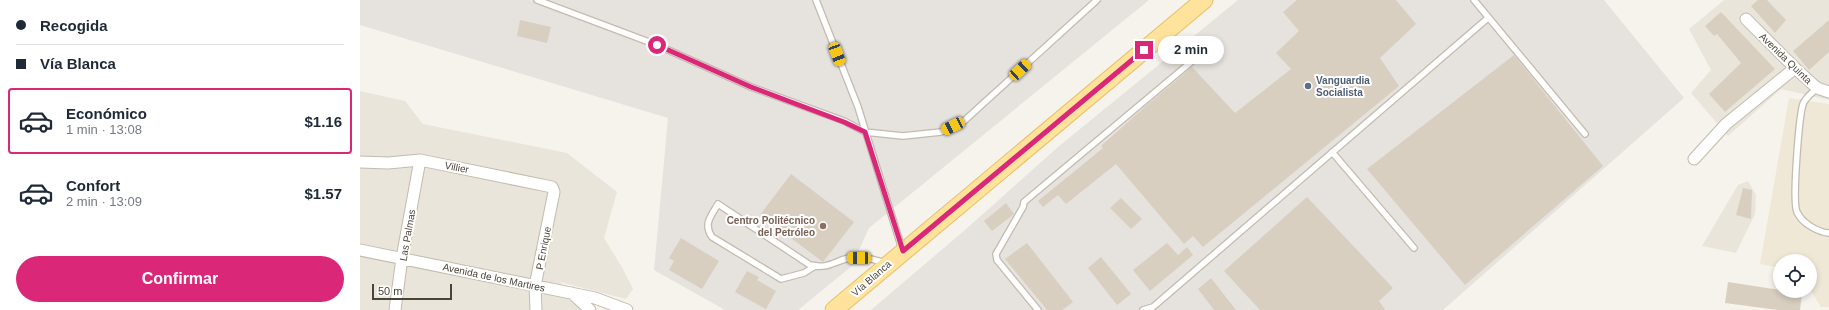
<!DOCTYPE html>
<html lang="es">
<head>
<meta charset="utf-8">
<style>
	body { margin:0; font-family:Arial,sans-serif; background:#f2f2f3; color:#1f2937; height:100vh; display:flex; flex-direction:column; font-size:15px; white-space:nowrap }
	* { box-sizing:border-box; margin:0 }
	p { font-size:13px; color:#747a83 }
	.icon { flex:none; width:22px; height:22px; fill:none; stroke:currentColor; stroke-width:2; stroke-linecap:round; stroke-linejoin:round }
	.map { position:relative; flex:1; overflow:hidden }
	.drawer { display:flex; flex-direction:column; background:#fff; width:360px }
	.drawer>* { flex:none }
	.banner { display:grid; align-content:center; height:88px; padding:0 16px; background:#fff }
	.buttons { position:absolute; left:1413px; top:254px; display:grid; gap:8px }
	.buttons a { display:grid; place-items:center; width:44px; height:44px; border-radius:50%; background:#fff; box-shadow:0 2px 6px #0003; font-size:20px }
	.scale { position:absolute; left:12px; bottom:10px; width:80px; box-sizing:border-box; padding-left:4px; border:2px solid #4b4439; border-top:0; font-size:11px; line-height:14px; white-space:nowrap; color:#4b4439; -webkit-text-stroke:3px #fff; paint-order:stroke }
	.end { position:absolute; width:18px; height:18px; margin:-9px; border:5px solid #db2777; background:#fff; box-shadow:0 0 0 2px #fff }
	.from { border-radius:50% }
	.bubble { position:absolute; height:28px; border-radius:14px; background:#fff; box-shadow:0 2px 6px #0003; font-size:13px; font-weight:700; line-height:28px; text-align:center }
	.car { position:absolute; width:12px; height:24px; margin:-12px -6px; border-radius:5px; box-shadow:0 0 3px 1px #0007; background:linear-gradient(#f5c518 24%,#345 0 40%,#f5c518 0 76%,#345 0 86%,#f5c518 0) }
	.banner b { display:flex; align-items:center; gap:14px; height:38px; font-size:15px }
	.banner b+b { border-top:1px solid #e0e1e3 }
	.banner i { width:10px; height:10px; background:#1f2937 }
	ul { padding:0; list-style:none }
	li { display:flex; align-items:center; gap:12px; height:66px; margin:0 8px 6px; padding:0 8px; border:2px solid transparent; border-radius:4px }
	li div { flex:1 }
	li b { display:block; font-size:15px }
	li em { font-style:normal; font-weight:700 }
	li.selected { border-color:#db2777 }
	li>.icon { width:36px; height:36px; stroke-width:1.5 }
	.cta { display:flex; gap:8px; margin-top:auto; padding:8px 16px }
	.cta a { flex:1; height:46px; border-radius:24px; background:#db2777; color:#fff; font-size:16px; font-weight:700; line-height:46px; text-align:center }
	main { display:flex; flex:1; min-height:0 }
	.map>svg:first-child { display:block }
	.residential { fill:#eae5da }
	.industrial { fill:#e6e2dd }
	.education { fill:#efe8d6 }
	.building { fill:#d8cfc1 }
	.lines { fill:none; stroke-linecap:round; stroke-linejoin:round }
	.service-casing { stroke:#c2bbae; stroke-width:8 }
	.minor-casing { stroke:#c2bbae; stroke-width:13 }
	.primary-casing { stroke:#e6c16a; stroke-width:19 }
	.service { stroke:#fff; stroke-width:5.5 }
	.minor { stroke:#fff; stroke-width:11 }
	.primary { stroke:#ffe39c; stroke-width:17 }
	.route { stroke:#db2777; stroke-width:5 }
	.service-dot { fill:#5c6f8a; stroke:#fff; stroke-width:1.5 }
	.education-dot { fill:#8d6e63; stroke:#fff; stroke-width:1.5 }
	.labels { text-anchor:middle; stroke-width:4; stroke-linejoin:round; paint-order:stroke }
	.street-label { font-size:10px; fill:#4b4439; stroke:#fff }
	.service-label { font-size:10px; font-weight:bold; fill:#4e5e75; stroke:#fff; text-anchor:start }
	.education-label { font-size:10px; font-weight:bold; fill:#785e54; stroke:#fff; text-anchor:end }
</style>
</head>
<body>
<main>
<section class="drawer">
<div class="banner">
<b><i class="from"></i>Recogida</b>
<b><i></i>Vía Blanca</b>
</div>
<ul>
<li class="selected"><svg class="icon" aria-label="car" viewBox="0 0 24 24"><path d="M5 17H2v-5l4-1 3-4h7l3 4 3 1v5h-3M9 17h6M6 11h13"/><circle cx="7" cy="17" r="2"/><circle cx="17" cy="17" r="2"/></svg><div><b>Económico</b><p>1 min · 13:08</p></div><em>$1.16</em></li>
<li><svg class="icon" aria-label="car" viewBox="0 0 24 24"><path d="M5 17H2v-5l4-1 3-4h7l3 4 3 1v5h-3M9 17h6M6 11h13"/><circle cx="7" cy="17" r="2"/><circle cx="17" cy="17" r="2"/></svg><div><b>Confort</b><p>2 min · 13:09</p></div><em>$1.57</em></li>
</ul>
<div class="cta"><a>Confirmar</a></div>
</section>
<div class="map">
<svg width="1469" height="310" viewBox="0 0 1469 310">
	<rect width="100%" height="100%" fill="#f6f3ec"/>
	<path class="residential" d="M1364,0H1469V100L1421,89L1368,136L1331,93L1351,70L1329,29Z
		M0,91L45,101L63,124L207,153L257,192L244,238L263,269L273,289L266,299L200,282L223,310H0Z
		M1388,181L1396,195L1395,214L1376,253L1342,246L1378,185Z"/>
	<path class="industrial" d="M0,0H789L509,228L492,266L438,310H365L294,270L308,118L0,25Z
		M878,0H1244L1324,98L1083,310H511L605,230L698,147Z"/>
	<path class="education" d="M1429,98L1469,104V307H1461L1450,289V261H1420V268L1400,264Z"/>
	<path class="building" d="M937,0H1036L1056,24L1020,58L1039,86L843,247L833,236L824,244L756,164L706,204L698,195L683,207L678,201L743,148L741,146L787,105L832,67L875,113L931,69L916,53L939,31L923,12Z
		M1398,0H1407L1426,20L1415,33L1391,6Z
		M1361,12L1415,69L1365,112L1349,94L1381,63L1357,34L1354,36L1345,26Z
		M160,20L191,27L187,43L157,36Z
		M1469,20V52L1449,70L1433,51Z
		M1154,55L1243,166L1105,285L1007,169Z
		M431,174L494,222L463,262L400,215Z
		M1383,188L1392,190L1391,219L1376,215Z
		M947,197L1033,288L1019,301L1025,310H900L864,271Z
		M761,198L782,219L771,229L750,208Z
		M646,203L654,214L632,231L624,221Z
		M321,238L359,261L342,289L309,270L314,261L309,258Z
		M667,243L713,302L702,310H687L645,259Z
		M807,243L818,255L827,247L833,255L790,291L773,270Z
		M741,257L771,294L757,305L728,268Z
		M387,271L399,277L397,280L416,291L406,309L375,292Z
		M851,278L876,310H854L838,289Z
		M1368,282L1420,290V291L1442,293L1440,310H1418L1365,303Z"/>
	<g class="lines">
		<g class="service-casing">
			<path id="service" d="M177,0L297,45L391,87L484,121L505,132L543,136L581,132L604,121L737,0
				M456,0L498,107L542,249
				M1114,0L1225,134
				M1457,88C1452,93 1445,98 1443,104C1439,117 1432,202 1437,212C1442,223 1457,232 1469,233
				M972,152L1054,248
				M455,266L444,273L421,279L352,237C343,224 351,216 358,204L450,265C469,269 472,262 489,258C501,255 514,260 526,263
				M678,310L637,260L636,254L663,207L664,202L849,47
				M783,310L793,307L1128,18"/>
		</g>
		<g class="minor-casing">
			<path id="minor" d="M1386,19L1435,68L1457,88L1469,92
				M1334,159L1366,124L1435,68
				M0,162L28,163L60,160L192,187L194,192L175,286L176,310
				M0,250L235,298L267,310
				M212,293L230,310
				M35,310L42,258L60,160"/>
		</g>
		<g class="primary-casing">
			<path id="primary" d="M474,310L844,0"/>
		</g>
		<use href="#service" class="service"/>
		<use href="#minor" class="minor"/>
		<use href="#primary" class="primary"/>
	</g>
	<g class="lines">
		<path class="route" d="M297,45L391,87L484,122L505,132L543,251L784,50"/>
	</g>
	<circle class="service-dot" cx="948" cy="86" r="4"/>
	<circle class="education-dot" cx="463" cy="226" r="4"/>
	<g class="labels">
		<g class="street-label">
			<text transform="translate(1426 58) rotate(44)" y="4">Avenida Quinta</text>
			<text transform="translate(97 167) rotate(11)" y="4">Villier</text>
			<text transform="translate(47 235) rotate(-80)" y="4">Las Palmas</text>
			<text transform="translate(183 248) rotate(-79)" y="4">P Enrique</text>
			<text transform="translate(134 277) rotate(12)" y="4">Avenida de los Martires</text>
			<text transform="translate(511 278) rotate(-41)" y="4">Vía Blanca</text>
		</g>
		<g class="service-label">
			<text x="956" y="84">Vanguardia<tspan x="956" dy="12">Socialista</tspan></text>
		</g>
		<g class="education-label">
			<text x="455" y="224">Centro Politécnico<tspan x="455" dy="12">del Petróleo</tspan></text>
		</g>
	</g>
</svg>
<div class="buttons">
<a><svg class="icon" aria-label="locate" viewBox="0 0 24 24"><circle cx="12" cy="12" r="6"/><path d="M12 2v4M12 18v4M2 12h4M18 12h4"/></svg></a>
</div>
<div class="scale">50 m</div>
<i class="end from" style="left:297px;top:45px"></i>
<i class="end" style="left:784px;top:50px"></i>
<div class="bubble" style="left:798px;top:36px;width:66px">2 min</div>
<i class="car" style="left:477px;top:54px;rotate:159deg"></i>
<i class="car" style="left:660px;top:70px;rotate:47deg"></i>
<i class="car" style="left:593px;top:126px;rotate:244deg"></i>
<i class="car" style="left:499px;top:258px;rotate:271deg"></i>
</div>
</main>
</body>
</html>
